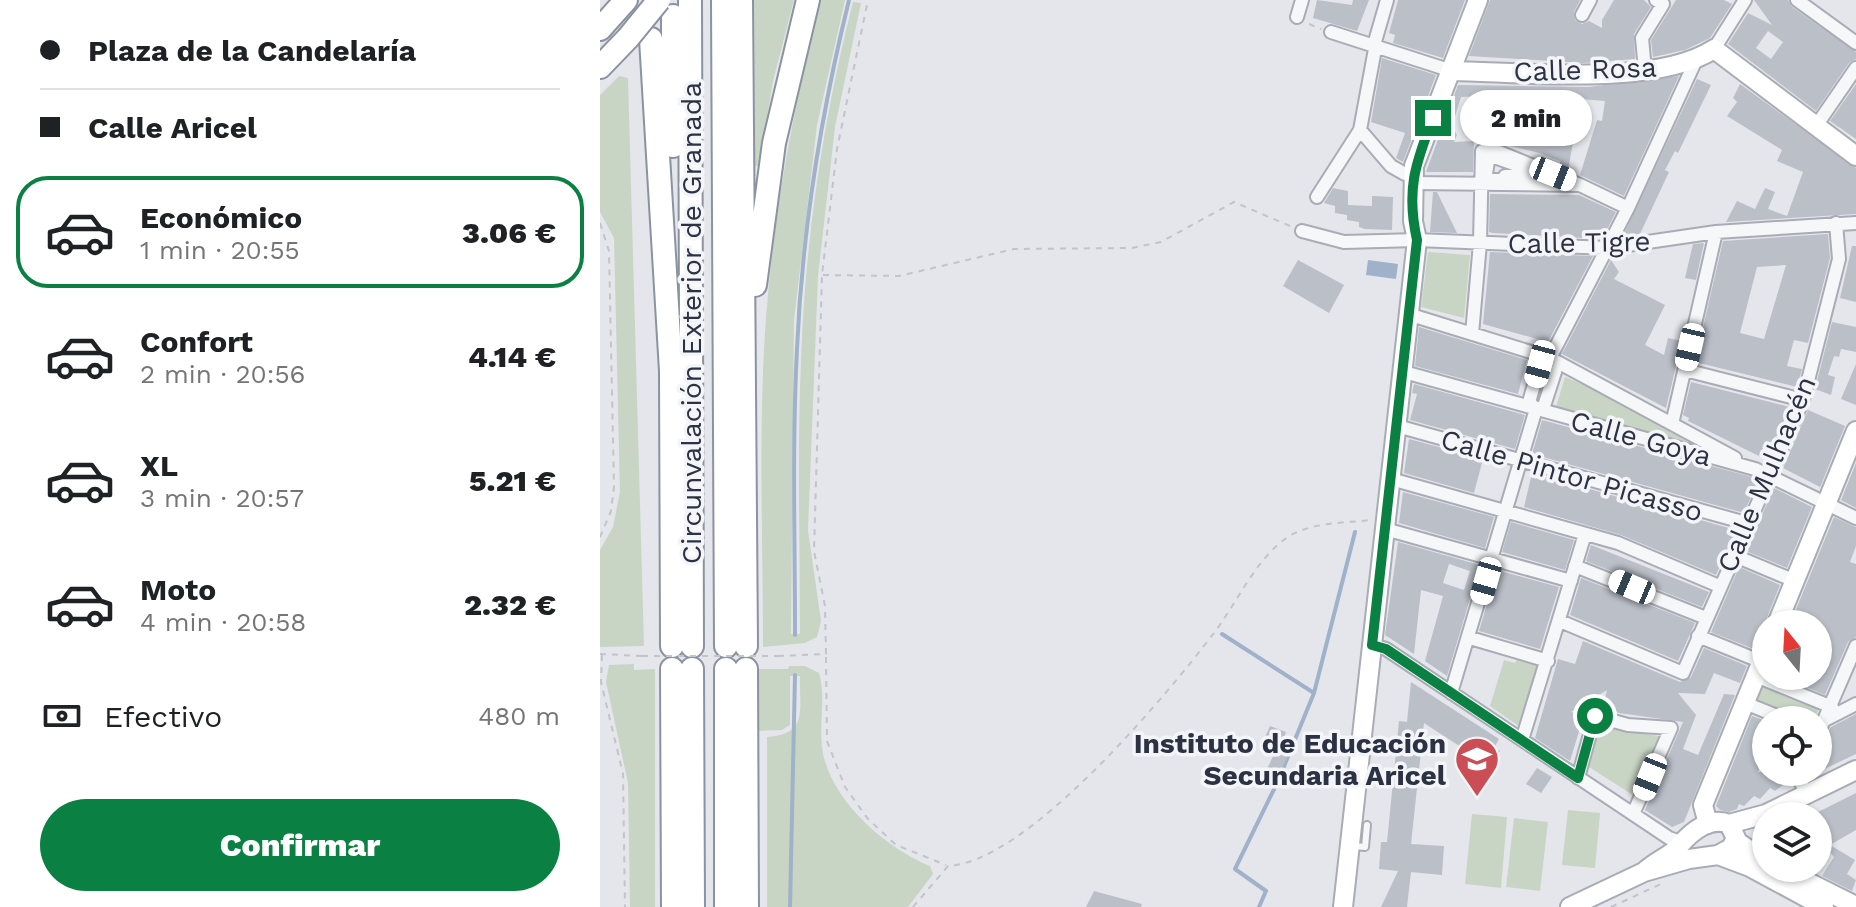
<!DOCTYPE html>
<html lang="es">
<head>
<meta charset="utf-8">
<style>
	body { margin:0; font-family:"Work Sans",sans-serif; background:#f6f6f6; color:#202124; height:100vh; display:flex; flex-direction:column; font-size:30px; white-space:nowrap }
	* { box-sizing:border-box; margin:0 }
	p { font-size:26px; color:#757577 }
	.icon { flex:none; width:44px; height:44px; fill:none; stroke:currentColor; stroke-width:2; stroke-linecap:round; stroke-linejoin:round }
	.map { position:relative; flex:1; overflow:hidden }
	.details { display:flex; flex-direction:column; background:#fff; width:600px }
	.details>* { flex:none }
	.top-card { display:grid; align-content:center; height:176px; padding:0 40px; background:#fff }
	.needle { width:52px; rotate:342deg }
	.fabs { position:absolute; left:1152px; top:610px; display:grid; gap:16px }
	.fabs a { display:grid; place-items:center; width:80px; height:80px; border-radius:50%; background:#fff; box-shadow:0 2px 6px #0004; font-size:40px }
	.end { position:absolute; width:36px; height:36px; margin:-18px; border:10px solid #0b8043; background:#fff; box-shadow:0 0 0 4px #fff }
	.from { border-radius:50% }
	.bubble { position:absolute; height:56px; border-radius:28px; background:#fff; box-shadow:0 2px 6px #0004; font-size:26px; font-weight:800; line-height:56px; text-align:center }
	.car { position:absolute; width:24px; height:48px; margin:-24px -12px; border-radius:10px; box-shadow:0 0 6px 2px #0007; background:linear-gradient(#fff 24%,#345 0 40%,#fff 0 76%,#345 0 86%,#fff 0) }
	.top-card b { display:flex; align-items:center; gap:28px; height:76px; font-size:30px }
	.top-card b+b { border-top:2px solid #e0e0e0 }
	.top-card i { width:20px; height:20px; background:#202124 }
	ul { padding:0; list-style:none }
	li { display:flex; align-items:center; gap:24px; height:112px; margin:0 16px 12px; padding:0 24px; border:4px solid transparent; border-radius:32px }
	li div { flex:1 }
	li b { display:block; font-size:30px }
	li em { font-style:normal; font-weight:800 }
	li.active { border-color:#0b8043 }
	li>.icon { width:72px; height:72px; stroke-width:1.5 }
	.pay { display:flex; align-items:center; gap:20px; height:88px; padding:0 40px; font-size:30px }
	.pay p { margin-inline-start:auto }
	.action { display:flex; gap:16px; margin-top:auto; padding:16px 40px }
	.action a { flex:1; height:92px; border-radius:48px; background:#0b8043; color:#fff; font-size:32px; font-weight:800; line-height:92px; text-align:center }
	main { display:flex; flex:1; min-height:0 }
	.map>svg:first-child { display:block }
	.green { fill:#c8d5c5 }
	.water { fill:#a0b1ca }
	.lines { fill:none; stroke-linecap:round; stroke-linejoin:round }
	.stream { stroke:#a0b1ca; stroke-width:4 }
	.building { fill:#bbbfc8; fill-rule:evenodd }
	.lane-casing { stroke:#a9acb5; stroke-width:10 }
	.street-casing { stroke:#a9acb5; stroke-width:16 }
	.secondary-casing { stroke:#a9acb5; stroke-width:22 }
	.highway-casing { stroke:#8b92a1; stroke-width:26 }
	.path { stroke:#c1c4ca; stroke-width:2; stroke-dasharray:6 6; stroke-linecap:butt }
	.lane { stroke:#f6f7f9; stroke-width:6 }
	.street { stroke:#f6f7f9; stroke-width:12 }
	.secondary { stroke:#fff; stroke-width:18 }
	.highway { stroke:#fff; stroke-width:22 }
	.highway-bridge-casing { stroke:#8b92a1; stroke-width:26; stroke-linecap:butt }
	.path-bridge { stroke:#c1c4ca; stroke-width:2; stroke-dasharray:6 6; stroke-linecap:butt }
	.highway-bridge { stroke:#fff; stroke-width:22 }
	.route { stroke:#0b8043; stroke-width:10 }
	.labels { text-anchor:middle; stroke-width:7; stroke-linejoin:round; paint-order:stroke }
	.street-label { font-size:28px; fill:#2c3243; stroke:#f3f5f8 }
	.poi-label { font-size:28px; font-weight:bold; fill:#2c3243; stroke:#f3f5f8; text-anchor:end }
</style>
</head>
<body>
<main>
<section class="details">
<div class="top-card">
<b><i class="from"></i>Plaza de la Candelaría</b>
<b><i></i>Calle Aricel</b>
</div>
<ul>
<li class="active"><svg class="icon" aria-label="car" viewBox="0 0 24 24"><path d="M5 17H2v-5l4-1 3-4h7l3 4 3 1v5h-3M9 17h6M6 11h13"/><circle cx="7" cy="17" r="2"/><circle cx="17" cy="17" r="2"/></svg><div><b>Económico</b><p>1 min · 20:55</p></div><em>3.06 €</em></li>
<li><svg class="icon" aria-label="car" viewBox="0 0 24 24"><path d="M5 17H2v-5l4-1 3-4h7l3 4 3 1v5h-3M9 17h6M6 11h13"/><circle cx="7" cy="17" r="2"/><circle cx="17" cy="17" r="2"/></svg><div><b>Confort</b><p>2 min · 20:56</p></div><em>4.14 €</em></li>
<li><svg class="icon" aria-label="car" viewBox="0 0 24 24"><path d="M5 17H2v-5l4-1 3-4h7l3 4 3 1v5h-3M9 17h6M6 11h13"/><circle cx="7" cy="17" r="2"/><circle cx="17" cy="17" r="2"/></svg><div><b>XL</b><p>3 min · 20:57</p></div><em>5.21 €</em></li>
<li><svg class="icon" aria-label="car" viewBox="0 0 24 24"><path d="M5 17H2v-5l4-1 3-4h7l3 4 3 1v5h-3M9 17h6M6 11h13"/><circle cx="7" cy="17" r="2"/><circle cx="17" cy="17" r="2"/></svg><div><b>Moto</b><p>4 min · 20:58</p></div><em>2.32 €</em></li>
</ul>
<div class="pay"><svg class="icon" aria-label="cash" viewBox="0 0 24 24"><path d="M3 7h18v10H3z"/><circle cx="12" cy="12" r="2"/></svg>Efectivo<p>480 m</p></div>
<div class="action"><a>Confirmar</a></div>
</section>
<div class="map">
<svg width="1256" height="907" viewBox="0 0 1256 907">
	<rect width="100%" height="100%" fill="#e4e6eb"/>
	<path class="green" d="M154,0H194L173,81L159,166H155Z
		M221,0H245L217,125L194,320L191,634H200C200,543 197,452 201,361C205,241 223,119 253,2L261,3L235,127L218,276L208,530L221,621L217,637L205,643L163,647C163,537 158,427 166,318C174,210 194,104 221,0Z
		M19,76L28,78L44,646L0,647V550L13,527L20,492L14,238L0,212V95Z
		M828,252L870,255L864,318L821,307Z
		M965,377L1003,393L1107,453L955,410Z
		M917,659L939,665L920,727L890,706L904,660L915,663Z
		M34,664V670L55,669V907H30L28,783L6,682L9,665Z
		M189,666H205L219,673C226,696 219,723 222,747C228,798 285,848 330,866L333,874L308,907H167V737C209,734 199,710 200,676H190V725L182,730L158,731V669H188Z
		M1162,685L1219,708L1214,720H1202L1155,701Z
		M998,726L1064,737L1036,797L989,767Z
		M968,810L1000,813L995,868L962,865Z
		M872,814L907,817L901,888L865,884Z
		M914,818L948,822L940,891L906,887Z"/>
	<path class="water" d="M768,260L798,264L796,279L766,275Z"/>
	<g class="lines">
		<path class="stream" d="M622,634L714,693
			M195,635C195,540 192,444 197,349C202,231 221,114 249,0
			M190,907L195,675
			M659,907L666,891L635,869L678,781L714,693L755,532"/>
	</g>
	<path class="building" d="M717,0L752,5L753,0H769L757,31L713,18Z
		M798,0H865L843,58L793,43L795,35L789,33Z
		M890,0H980L974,12L975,20L982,24L989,21L1002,28V20L1014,0H1044L1051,7L1034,34L1035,59L984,63L869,56Z
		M1076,0H1124L1132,4L1110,38L1085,50L1053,57L1051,40Z
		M1154,0H1188L1192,7L1256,52V59L1249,63L1216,111L1128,44L1148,13L1172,25ZM1168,31L1183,42L1171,59L1156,48Z
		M782,58L836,75L803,162L796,158L805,133L771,122Z
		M1079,76L1024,196L980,175L997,120L1002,121L1005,101L981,99L968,170L960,166V161L940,153L877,138L882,96L861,97L852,126L857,135L854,142L874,141L873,172H826L858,85L988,87ZM930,96H954V117L923,113L922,130L902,128L905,104L929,106Z
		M1097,79L1111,85L1078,153L1075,151L1065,170L1069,172L1040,234L1023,236Z
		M1140,84L1256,168V214L1126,222L1137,201L1155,209L1165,188L1175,192L1168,209L1187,216L1203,172L1177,161L1182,150L1127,116L1137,102L1133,98Z
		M1256,84V139L1230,121Z
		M733,188L748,191V205L772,206V196L793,197L792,230L765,229L759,227V222L747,220V215L735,213V206L724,203Z
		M833,192H837L857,233L830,232Z
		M890,194L979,195L1016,212L1002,239L893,233L889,232Z
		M1228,234L1230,258L1208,343L1194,340L1187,366L1202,369L1197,387L1095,362L1123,241ZM1186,265L1164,339L1140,333L1157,267Z
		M1104,243L1096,280L1085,278L1093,244Z
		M1252,246H1256V302L1240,298Z
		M890,252L993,256L948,342L883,324Z
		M698,260L744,285L729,313L683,286Z
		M1011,260L1019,272L1014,279L1065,305L1045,345L1064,355L1068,338L1082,341L1066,408L962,354Z
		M1232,322L1256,327V352L1241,349L1239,357L1234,356L1228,375L1235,377L1231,395L1215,389Z
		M819,327L927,360L918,394L815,366Z
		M1256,364V405L1241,399Z
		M1091,382L1190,407L1167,460L1088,421L1089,418L1083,415Z
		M814,384L925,415L915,449L810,420L817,394L812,393Z
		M1208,410L1245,426L1219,490L1220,487L1183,468Z
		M942,420L1152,477L1158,480L1144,513L932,454Z
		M809,439L883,459L874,493L804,473Z
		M1256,463V508L1241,500Z
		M932,473L1136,530L1116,575L1021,535L924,507Z
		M1174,488L1212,507L1187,568L1146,551Z
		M803,492L894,517L885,548L799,523Z
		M1234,517L1256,527V546L1250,562L1256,564V637L1248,642L1225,695L1180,676H1218V624H1190Z
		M911,522L974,540L965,570L902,552Z
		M798,542L880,565L847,676L825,661L843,596L821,590L814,654L785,635ZM849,564L870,571L864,590L843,583Z
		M991,545L1109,592L1102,607L986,561Z
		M1139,567L1180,585L1166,620V639L1154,649L1111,632Z
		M897,570L959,587L940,649L879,631Z
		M981,578L1095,623L1078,661L970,615Z
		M983,641L1080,682L1091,677L1104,648L1147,666L1140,683L1114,673L1105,694L1078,693L1096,715L1083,749L1098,755L1124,694L1135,695L1084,822L1072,827L1045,810L1083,722L1019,713L1003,706L1007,690L971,712L984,715L970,761L935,738L958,659L975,664Z
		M811,682L899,739L894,748L900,751L890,766L824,723L811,844L844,846L842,875L811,872L807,907H781L798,871L779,869L781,842H787L799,721L807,722Z
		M1256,714V754L1218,772L1221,742L1231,727Z
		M1152,716L1166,721V753L1158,772H1193L1192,778L1175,791L1170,788L1160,799L1154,796L1144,806L1139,804L1137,809L1129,812L1120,810L1116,806Z
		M670,726L686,732L682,744L665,737Z
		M677,748L689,753L677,779L665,773Z
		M937,768L952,777L941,793L926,784Z
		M1256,793V830L1230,845L1255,860L1247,874L1256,880L1252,891L1222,876L1234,857L1218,838V812Z
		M494,891L542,904L541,907H486Z"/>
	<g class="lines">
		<g class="lane-casing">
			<path id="lane" d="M754,846L765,847L767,825"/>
		</g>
		<g class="street-casing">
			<path id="street" d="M1197,0L1256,43
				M982,15L990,0
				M697,17L702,0
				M731,32L852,71
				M774,45L787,0
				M1114,49L1145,0
				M1045,70L1042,38L1063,4L1056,0
				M1216,126L1256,68
				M760,130L791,166L805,174
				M889,155L947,176H905V180H885Z
				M812,183L980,185L1028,208
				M717,197L760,130L775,49
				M702,231L744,242L817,240L1007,248L1116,232L1256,223
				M808,314L950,358L1135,458
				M872,334L880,243L882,151L899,152L980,185
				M950,358L1028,208L1095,62
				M950,358L955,372L944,406L936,409L929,402L940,364Z
				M1085,370L1203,400
				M804,372L1155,469L1256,518
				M1072,424L1116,232
				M797,426L1146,523
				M791,479L1018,543L1119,586
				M785,529L971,581
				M1133,555L1195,581
				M975,566L1106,618
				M960,621L1083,673L1203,400L1239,259L1236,223
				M1098,636L1162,662
				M870,638L948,661
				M772,645L786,649L1069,838L1081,842
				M1156,676L1232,707
				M851,693L936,409
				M1145,703L1187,720
				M1225,720L1256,704
				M1218,734L1256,646
				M922,740L985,534
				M1202,772L1201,783L1207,794
				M978,778L995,716L1028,725L1071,728L1033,814"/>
		</g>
		<g class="secondary-casing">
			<path id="secondary" d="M852,71C922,72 1056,87 1114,49L1256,156
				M1177,624L1256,431
				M1108,824L1103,805L1166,651
				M1129,824L1166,814L1256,770
				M1136,841L1166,861
				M1118,855L1150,867L1224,907
				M1180,868L1256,906
				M743,907L817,240L813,221L814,166L878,0
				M970,907L1044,872L1089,859L1118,855L1131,848L1136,838L1129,824C1110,816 1091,832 1080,845C1072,855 1054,862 1044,872"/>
		</g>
		<g class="highway-casing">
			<path id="highway" d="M90,0L92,646
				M123,0L126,646
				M141,0L146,646
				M73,16V146
				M0,29L26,0
				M51,39L71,371L72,646
				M0,67L28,38
				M155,285L174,143L208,0
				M72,669L73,907
				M92,669L93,907
				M126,669V907
				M146,669L147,907"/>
		</g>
		<path class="path" d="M709,24L721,29
			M0,223L9,251L14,487L11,511L0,537
			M223,275L299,276L414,249L532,248L561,242L634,202L690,226
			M0,654L42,656
			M2,655L1,682L23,774L25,907
			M178,656L226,654L225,606L214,551L222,275L237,149L268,0
			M226,657L227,741L245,787L268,819L296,845L346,865
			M313,907L348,866C428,862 565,697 614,633C637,603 656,558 688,537C711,522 745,523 771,520
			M1011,907L1061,884"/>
		<use href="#lane" class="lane"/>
		<use href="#street" class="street"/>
		<use href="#secondary" class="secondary"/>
		<use href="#highway" class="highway"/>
		<g class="highway-bridge-casing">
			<path id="highway-bridge" d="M28,38L59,0"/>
		</g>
		<path class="path-bridge" d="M42,656H178"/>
		<use href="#highway-bridge" class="highway-bridge"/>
	</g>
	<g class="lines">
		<path class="route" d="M833,118C815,164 806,191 817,240L772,645L786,649L978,778L995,716"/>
	</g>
	<defs>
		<g id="school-pin" transform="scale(2.3)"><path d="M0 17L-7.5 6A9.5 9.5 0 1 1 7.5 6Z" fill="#cb4e56" stroke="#f3f5f8"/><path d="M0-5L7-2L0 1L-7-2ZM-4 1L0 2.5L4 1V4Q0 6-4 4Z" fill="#fff"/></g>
	</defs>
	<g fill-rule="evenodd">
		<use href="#school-pin" x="877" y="759"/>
	</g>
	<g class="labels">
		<g class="street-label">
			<text transform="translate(985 69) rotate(-2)" y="10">Calle Rosa</text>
			<text transform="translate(979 242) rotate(-1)" y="10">Calle Tigre</text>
			<text transform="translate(91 323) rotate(-90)" y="10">Circunvalación Exterior de Granada</text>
			<text transform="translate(1041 438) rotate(15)" y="10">Calle Goya</text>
			<text transform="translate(1166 474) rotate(-67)" y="10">Calle Mulhacén</text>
			<text transform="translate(972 475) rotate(16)" y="10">Calle Pintor Picasso</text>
		</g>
		<g class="poi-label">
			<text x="846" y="753">Instituto de Educación<tspan x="846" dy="32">Secundaria Aricel</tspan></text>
		</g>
	</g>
</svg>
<div class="fabs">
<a><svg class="needle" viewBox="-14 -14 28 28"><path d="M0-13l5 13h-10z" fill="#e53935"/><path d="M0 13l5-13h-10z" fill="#757577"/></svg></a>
<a><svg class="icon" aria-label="locate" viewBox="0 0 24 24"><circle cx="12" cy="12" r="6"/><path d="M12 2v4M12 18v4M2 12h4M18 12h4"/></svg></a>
<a><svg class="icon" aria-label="layers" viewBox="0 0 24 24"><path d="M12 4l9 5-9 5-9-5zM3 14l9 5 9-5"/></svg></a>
</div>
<i class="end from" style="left:995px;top:716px"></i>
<i class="end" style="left:833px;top:118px"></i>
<div class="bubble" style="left:860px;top:90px;width:132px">2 min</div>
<i class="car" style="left:953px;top:174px;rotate:112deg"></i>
<i class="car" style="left:1090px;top:347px;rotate:193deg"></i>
<i class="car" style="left:940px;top:364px;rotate:195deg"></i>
<i class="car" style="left:886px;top:581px;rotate:196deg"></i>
<i class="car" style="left:1032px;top:587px;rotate:293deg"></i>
<i class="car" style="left:1050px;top:777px;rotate:202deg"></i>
</div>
</main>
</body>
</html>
